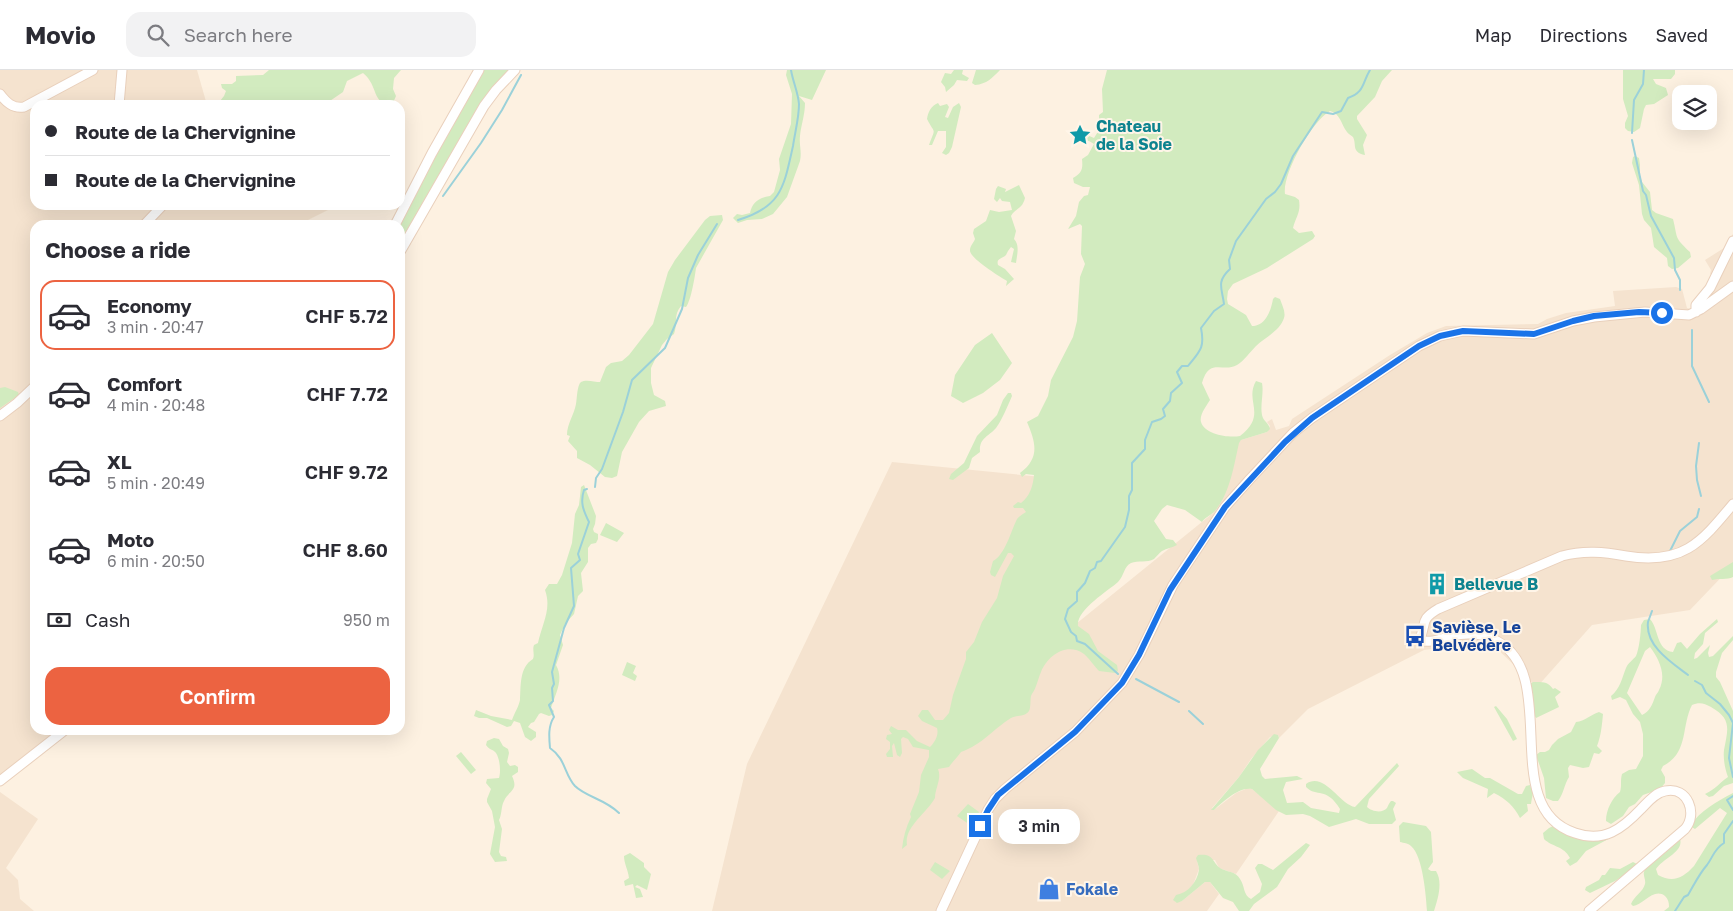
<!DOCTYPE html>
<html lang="en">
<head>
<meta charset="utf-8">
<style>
	body { margin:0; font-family:"Golos Text",sans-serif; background:#f2f2f3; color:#2b2b33; height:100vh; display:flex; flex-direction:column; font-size:19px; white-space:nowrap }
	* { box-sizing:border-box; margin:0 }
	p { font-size:16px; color:#7c7c81 }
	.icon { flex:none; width:28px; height:28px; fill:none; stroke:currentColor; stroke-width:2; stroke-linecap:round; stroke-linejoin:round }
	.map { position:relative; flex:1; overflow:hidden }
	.drawer { position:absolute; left:30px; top:150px; width:375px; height:515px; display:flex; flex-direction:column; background:#fff; border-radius:15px; box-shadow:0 5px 20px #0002 }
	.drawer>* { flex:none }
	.guide { position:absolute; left:30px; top:30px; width:375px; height:110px; border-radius:15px; box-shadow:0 5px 20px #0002; display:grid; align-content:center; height:110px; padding:0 15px; background:#fff }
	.fabs { position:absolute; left:1672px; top:15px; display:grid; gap:10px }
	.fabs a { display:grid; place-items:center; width:45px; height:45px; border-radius:10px; background:#fff; box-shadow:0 5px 20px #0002; font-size:25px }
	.end { position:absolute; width:22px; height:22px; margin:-11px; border:6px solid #1a73e8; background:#fff; box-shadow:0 0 0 2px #fff }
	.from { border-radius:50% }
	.bubble { position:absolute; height:35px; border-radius:15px; background:#fff; box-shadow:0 5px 20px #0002; font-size:16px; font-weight:600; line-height:35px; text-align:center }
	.guide b { display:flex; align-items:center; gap:18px; height:48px; font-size:19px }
	.guide b+b { border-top:1px solid #e1e1e2 }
	.guide i { width:12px; height:12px; background:#2b2b33 }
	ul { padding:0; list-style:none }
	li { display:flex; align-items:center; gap:15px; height:70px; margin:0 10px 8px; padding:0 5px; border:2px solid transparent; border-radius:15px }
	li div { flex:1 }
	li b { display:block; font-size:19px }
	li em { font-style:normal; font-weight:600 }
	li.active { border-color:#ec6341 }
	li>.icon { width:45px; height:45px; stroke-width:1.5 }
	h2 { padding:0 15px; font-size:22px; line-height:60px }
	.pay { display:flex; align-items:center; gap:12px; height:55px; padding:0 15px; font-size:19px }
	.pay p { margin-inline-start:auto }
	.action { display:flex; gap:10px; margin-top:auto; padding:10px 15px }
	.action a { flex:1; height:58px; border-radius:15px; background:#ec6341; color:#fff; font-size:20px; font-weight:600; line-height:58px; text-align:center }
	header { display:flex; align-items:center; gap:30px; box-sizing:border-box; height:70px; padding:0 25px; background:#fff; border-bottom:1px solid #e1e1e2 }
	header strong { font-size:24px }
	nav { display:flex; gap:28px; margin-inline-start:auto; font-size:18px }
	.search { width:350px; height:45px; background:#f2f2f3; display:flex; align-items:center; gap:12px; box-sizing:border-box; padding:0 18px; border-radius:15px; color:#7c7c81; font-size:19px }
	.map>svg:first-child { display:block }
	.residential { fill:#f5e3cf }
	.green { fill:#d2ebbf; fill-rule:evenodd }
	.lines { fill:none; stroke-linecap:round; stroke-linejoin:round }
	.stream { stroke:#9bd1d9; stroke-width:2 }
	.secondary-casing { stroke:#e9d0bc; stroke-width:11 }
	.secondary { stroke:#fff; stroke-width:9 }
	.route { stroke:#1a73e8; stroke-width:6 }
	.labels { text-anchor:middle; stroke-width:4; stroke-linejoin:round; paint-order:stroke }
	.culture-label { font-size:16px; font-weight:bold; fill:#0d838f; stroke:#fff5e8; text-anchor:start }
	.transit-label { font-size:16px; font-weight:bold; fill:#164399; stroke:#fff5e8; text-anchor:start }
	.shop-label { font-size:16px; font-weight:bold; fill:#366cbe; stroke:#fff5e8; text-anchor:start }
</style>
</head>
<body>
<header>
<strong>Movio</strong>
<div class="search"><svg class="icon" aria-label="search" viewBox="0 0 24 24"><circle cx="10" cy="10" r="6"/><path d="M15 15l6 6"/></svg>Search here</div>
<nav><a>Map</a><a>Directions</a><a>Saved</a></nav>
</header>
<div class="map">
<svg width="1733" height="841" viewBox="0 0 1733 841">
	<rect width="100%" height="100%" fill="#fdf1e1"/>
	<path class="residential" d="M0,0H197L207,35H35V135H338L298,155H35V660H59L0,707Z
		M1733,164V495L1690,540L1592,555L1537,617L1490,572L1424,580L1308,639L1279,668L1278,665L1270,667L1251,689L1239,707L1212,738L1214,740L1236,723L1248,718L1252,719L1279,741L1236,804L1219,798L1215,790L1197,791L1199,799L1193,815L1187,821L1180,825L1175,832L1182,831L1205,812H1210L1219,824L1207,841H712L747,694L892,392L1052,408L1014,604L1213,443L1229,412L1238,373L1241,370L1267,362L1270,356L1267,352L1272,349L1276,360L1289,356L1292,349L1390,285L1427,263L1446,256L1538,254L1547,249L1566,243L1615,236L1613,221L1676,217L1682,219L1687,238L1690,239L1706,221L1714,207L1710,204L1711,200L1705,190L1724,178Z
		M0,722L38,749L6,798L18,810L20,829L34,841H0Z"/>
	<path class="green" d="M269,0H401L394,8L393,19L396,26L392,35C371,34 379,16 363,3L347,11L343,22L324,35H222L220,31L224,26L226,21L222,18L221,14H232L236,11V6L263,5Z
		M484,0H511L400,175L399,155L427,102Z
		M787,0H826L812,30L799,26L805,33C805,45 801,55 800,66C799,75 802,82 800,91L787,127L773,144L762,149L747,150L738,153L733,148L737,144L742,145L750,143C752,132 760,127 770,126L774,122L780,100L779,89L791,54L792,24L786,5Z
		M954,0H963L962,4L969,8L967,11L957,10L954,15L946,22L945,17L941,12L945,3L951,4Z
		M976,0H1000C992,8 987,14 975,15L972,13Z
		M1107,0H1392L1382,11L1375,27L1357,46V49L1367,65L1363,75L1365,85C1351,82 1357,75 1353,67C1351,65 1348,64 1347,62C1341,54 1340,43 1330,41C1312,51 1282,104 1285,124L1295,127L1299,130C1301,143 1296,146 1293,158L1299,163L1312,161L1315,166L1313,169L1267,198L1233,214L1228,221L1227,229L1228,234L1246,245L1252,256C1266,256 1271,240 1273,229L1275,227L1280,229C1282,235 1286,242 1284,248C1280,261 1265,267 1256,276C1250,282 1244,291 1237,295C1223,303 1209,287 1202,313L1210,330C1207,335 1199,345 1201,352C1205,365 1229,368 1240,366C1268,344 1244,332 1256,311L1262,313C1264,323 1260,335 1262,345C1263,351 1269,353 1270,359L1267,362L1241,370L1239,373C1234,395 1230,424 1214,442C1210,446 1205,447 1202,452L1185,440L1167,435L1162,439L1154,451L1166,469L1173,470L1177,475C1172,478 1167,478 1162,481C1159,483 1157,486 1154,489C1147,493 1138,490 1131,493C1124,496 1124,506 1118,512C1108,521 1076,540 1078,556L1089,564L1098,581L1117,595L1118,601L1115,603L1099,601C1094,596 1089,588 1084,584C1067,572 1048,585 1041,602C1039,606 1038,611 1036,616C1035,620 1032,623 1031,626C1030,631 1031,637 1029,641C1025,647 1017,645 1011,648C992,660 983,674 961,682C957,688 953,691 949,697L938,699C942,709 935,718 935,728C926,744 904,757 907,775L902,779C903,768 906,757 911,747L910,744L919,722L921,705L929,687V680L913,677L908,669L903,667L901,669L902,683L900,687L897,685L894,673L892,676L893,687H887L886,684L890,679V672L886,669L887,665L892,664L889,660L891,656L898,660H906L917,671L930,677C935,672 939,665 937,658L922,651L918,646L922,640H928L935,650H943L949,643L953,625L966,589V582L974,572L982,552L997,528L1003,506L1014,486L1011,483H1008L995,507L991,505L990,502L993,491C1005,485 1011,461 1017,449C1019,446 1023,444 1026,442L1023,438H1014L1013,436L1018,432L1021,433C1030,426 1033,416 1034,405L1026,404L1022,407L1020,403C1040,388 1036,373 1027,352L1038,346L1048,326L1051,310L1073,267L1077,251L1080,207L1085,194L1081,184L1082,156L1080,154L1068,159L1076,146L1079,132L1084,126L1088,125L1090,117H1083L1074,113L1073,108C1082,103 1083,99 1082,89L1088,85L1094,74L1089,71H1080L1087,65L1094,68L1099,60V45L1103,42L1102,19Z
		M1623,0H1675V4L1671,9H1653L1656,14L1666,18L1668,25L1654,34L1646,35L1644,39L1640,58L1634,62L1628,61L1625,58V53L1628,46L1623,29Z
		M938,33L940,36L947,34L949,37L945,47L948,48L953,37L959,33L961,37L952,77L949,83L946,85L942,83L946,77V61H938L932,75H929C936,56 935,65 927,49C928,42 931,36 938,33Z
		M1635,86L1639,88L1640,95V106L1642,112L1650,122L1652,140L1656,143L1673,149C1678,169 1674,167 1690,182L1691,187L1678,198L1672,199L1668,196L1667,188L1654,177L1651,158L1644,150L1642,144L1639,115L1632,93L1633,87Z
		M1019,115L1025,128C1022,140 1015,138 1011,146L1016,161L1014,169C1020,175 1017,185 1016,193L1011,192L1014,179L1011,177L1008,181L1006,185C1002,189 996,188 998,195L1005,199L1014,209L1006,216L1007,211C999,206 969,188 970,180C970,176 974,172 975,169L973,163L974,159L986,151L990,140L999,142L1012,140L1010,132L1002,131L1000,128L997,132L994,129L996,119L998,116L1006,119L1005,122Z
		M722,145L723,150L696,198C695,206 691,231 686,237L681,236C673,245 678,254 674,264L667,269L662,275L651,298V313L654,325L665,331L666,336L649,341L639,352L622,382L617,406L612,408L605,407L590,395L577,388V381L568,371L570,366L567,365C567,354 574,345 576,334C577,329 577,315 581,312C586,309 595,312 600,312L606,297L611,293L622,291L629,285L653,254L668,202L675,190L705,150L710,146Z
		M992,263L1012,293L1000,310L983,323L963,333L951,326L955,305L975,275Z
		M5,317L18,322L19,325L0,338V318Z
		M1008,323H1011L1012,326C1008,335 1002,350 996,358C988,367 979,368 980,382L972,388L969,398L953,410L949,409L951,404L964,393L977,366L997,345L1003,330Z
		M584,415L596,446L595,454L593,459L594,462L598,464V469L596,473L591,474L588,478V492L581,503L583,521L578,526L574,544L565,554L560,565L563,575L556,595C564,609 556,623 551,638L554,641L552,645L549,646L541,643L539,644L534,652L531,653L528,657L536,662V667L531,671L525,667L520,653L514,651L511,656L507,657L487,648H479L474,646L476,640L491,646L512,650C514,644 519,636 520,630C521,617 519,597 533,589C535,584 532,580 534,575L538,573C542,554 552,539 545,520L549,514H557L562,505L572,473L575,444L579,435L581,417Z
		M606,453L624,463L617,472L600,465Z
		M1733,492V507C1727,510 1719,508 1712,510L1710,506Z
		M1650,549C1659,559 1656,580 1673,582L1677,573L1681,572L1687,579L1700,564L1717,549L1718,552L1705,563L1703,574L1695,583L1694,589L1697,588L1710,575L1708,583L1709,587L1713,586L1733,566V570L1722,583L1716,602V607L1720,612L1733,641V713L1724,716L1713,726L1709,727L1705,724C1716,719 1719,713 1728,707C1725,699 1723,689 1724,680C1728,659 1732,649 1711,637C1704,633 1699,632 1692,635C1681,656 1689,683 1663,696L1661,700L1665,707V713L1660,719L1643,725L1635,734L1629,737L1623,746L1611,754L1606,751C1606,740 1612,728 1620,722C1622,715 1620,711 1622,704L1629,700L1636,699L1643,686V664L1640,652L1633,644L1626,630L1620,627L1612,630L1611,626C1620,619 1622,608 1626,598C1628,593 1633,590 1636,586C1639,580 1641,562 1641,555L1644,550ZM1650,577C1659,589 1667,605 1659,620C1658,623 1656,624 1655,627C1652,635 1650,641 1642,645L1627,623L1645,581Z
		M627,592L636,596L633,603L637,606L635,611L622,605Z
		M1533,612C1541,612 1548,611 1553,619L1555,618L1561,622L1555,627L1559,637L1536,648L1531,640L1530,614Z
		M1496,636L1507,649L1517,669L1513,671L1494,637Z
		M1599,642L1603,644C1602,655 1601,666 1597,676L1602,681L1599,684L1594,683L1589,697L1583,698L1570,695L1568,698L1569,707C1564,715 1564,723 1558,731H1553L1546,728L1544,708L1536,685L1540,682H1545L1549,680L1552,675L1558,669L1571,662L1576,652C1585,651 1590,645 1599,642Z
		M1274,664L1278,665L1279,668L1260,699L1262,706L1265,709L1297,706L1303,709L1286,712L1283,720L1287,733L1303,732L1311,738L1339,743L1340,739C1326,716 1317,728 1306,717V714C1324,701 1340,735 1355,737L1397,693L1399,696L1369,729L1367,737C1371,741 1382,744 1387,738C1388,736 1389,733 1391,731H1393L1396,733L1393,739L1396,750L1392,754H1369L1356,749L1329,757L1310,746L1303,744L1286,745L1276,740L1252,719C1240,716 1222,732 1214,740H1211L1239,707L1258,680Z
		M494,668L499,669L503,676L508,679L509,683L507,692L510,696L515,695L518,697V702L512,706C519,721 509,720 504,731C501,736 502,744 499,750L502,759L499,782L501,786L506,787L507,791L495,792L490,784L495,757L492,741L487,732V729L491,719L486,713L487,709L499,708C501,702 500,689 496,683C493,679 489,680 486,675L487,671Z
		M461,682L476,700L471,704L456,686Z
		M1472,699L1485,708H1490L1518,724H1522L1526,716L1530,715C1534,726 1533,721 1531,734H1527L1528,741L1520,748C1514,736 1506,729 1494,723L1487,728L1488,719L1463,708L1457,702Z
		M1733,723V841H1664L1669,837C1669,832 1668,829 1665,826C1654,817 1643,835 1633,836L1631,834C1634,826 1643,822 1645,814C1646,810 1643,806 1644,802C1648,791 1670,776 1680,769C1684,782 1663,788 1656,799L1658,805C1673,813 1683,808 1694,796L1727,743L1720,738L1695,759L1690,756C1701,740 1716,732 1733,723Z
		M968,734L979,742L973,757L957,746Z
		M1403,752L1426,756L1431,762L1433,792L1428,799L1431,801H1436C1443,812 1438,829 1434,841H1427C1426,826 1423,786 1411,776C1408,773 1404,773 1400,772L1399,756Z
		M1555,755C1572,768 1588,765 1609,765L1612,767L1586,781L1577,792L1570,796L1566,791L1570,788C1564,776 1552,777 1544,769L1543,763L1549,758Z
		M1306,773L1310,775L1301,787L1288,799L1277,817L1254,834L1249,841H1239L1233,832L1223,828L1210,812H1205L1182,831L1177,833L1173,830L1176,825C1188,823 1197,812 1199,800C1199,796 1197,792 1196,788L1198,785C1214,783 1212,792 1220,798C1226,802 1236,801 1240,809C1245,816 1243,825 1251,829L1260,822L1262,814L1255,798L1258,794H1262L1273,800Z
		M630,783L644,793V797L651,804L647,820L637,815L635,817L640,819L643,827L636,828L633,814L625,816L624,811L629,808C628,799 624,794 624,786Z
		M935,792L950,801L942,809L930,800Z
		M1633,792L1637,794V797L1615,811L1590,823L1585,820L1586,817L1599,810L1602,805H1605L1610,798L1620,799Z"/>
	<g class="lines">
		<path class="stream" d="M1632,63L1634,30L1643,14L1644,0
			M1632,70L1643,121L1646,125L1651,146L1674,188L1675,200L1680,210V220
			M443,126L481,73L502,40L521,5
			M738,150C782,137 784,116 793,76C795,62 799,48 799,34C798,22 793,12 791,0
			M1692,260V296L1709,332
			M1699,373L1696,396L1697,410L1701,426
			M595,417L596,408L602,399L623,342L632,310L665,278L682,239L688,208L698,185L717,154
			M587,419L584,420C580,432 583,440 589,452L578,484L580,490L571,498L574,536L564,558L552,602L554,614L552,618L553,631L549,635L554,647C548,656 549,667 550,678C566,689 564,704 575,716C586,727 605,729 619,743
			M1670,481L1680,461L1697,447L1699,439
			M1652,541C1651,544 1649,549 1648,552C1645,576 1672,593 1688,605
			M1118,604L1085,574L1077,571L1076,566L1071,562L1065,549L1068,539L1077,531V522L1085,513L1090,501L1095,498L1097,492L1101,491L1125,457L1129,440V426L1132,420V393L1145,379V370L1152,352L1161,349L1165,346L1163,339L1170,331L1171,323L1182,313L1177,302L1182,296H1188C1200,281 1205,278 1201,258L1214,241L1224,234C1222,218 1216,212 1230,199L1229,190L1236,171L1266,129L1275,122L1281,114L1293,86L1322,42L1333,44L1341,41L1348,28C1365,22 1362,13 1370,0
			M1136,609L1179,632
			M1695,611L1702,615L1706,623L1720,634L1729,645L1733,653L1729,688L1733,707
			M1189,641L1203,654
			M1733,726L1727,730L1733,740
			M1675,841L1684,827L1688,825C1694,815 1699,804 1707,795C1713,787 1714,779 1724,773V764L1733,751"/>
		<g class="secondary-casing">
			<path id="secondary" d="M0,24C6,32 13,39 24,37L93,0
				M119,35L122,0
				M144,155L163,135
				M395,155L432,83L479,0
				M400,182L484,36L496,20L515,0
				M1696,242V235L1710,218L1733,171
				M0,346L17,333L35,316
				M0,711L65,660
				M941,841L988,740L995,729L1005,719L1075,662L1122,613L1139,585L1173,515L1225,437L1250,409L1293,363L1312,348L1419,276L1440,266L1463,261L1534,264L1573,251L1594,247L1645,242L1689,245L1701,239L1733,216
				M1589,841L1685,759C1698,744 1688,716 1665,721C1655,723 1648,732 1641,739C1622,759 1604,773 1575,763C1497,738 1562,606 1497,571C1484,564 1467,562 1453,566C1441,568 1431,574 1419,570C1428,553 1418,551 1438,539L1562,486C1584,480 1604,482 1626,486C1682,495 1700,474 1733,434"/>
		</g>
		<use href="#secondary" class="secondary"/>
	</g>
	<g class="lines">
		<path class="route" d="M980,756L988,740L998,725L1075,662L1122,613L1139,585L1170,520L1225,437L1285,372L1312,348L1419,276L1440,266L1463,261L1534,264L1573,251L1594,246L1639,242L1662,243"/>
	</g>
	<defs>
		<g id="sight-bare" transform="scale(1.725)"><path d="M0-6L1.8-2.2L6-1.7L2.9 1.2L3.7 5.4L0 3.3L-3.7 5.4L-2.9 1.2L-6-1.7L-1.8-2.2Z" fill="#0f9aa8" stroke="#fff5e8" stroke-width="2.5" paint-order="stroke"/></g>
		<g id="building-bare" transform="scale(1.725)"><path d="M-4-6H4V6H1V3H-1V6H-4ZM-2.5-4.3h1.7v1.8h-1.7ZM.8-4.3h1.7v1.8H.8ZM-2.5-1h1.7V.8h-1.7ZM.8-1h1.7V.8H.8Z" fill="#0f9aa8" stroke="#fff5e8" stroke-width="2.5" paint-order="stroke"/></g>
		<g id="bus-bare" transform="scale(1.725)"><path d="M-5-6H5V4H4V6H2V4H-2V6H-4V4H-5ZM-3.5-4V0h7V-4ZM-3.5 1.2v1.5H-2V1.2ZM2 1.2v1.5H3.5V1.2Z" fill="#1a4fb4" stroke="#fff5e8" stroke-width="2.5" paint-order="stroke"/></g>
		<g id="shop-bare" transform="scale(1.725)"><path d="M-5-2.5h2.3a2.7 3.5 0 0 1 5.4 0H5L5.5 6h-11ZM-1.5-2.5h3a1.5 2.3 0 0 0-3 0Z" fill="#3f7fe0" stroke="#fff5e8" stroke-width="2.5" paint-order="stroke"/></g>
	</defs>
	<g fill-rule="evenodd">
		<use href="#sight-bare" x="1080" y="65"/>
		<use href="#building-bare" x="1437" y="514"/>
		<use href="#bus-bare" x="1415" y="566"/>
		<use href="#shop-bare" x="1049" y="819"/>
	</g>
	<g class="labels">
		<g class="culture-label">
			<text x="1096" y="62">Chateau<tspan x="1096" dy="18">de la Soie</tspan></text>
			<text x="1454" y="520">Bellevue B</text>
		</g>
		<g class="transit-label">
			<text x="1432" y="563">Savièse, Le<tspan x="1432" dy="18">Belvédère</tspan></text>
		</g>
		<g class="shop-label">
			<text x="1066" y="825">Fokale</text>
		</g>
	</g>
</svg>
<div class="fabs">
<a><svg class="icon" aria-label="layers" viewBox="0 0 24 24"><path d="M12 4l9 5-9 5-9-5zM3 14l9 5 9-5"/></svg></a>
</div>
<i class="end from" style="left:1662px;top:243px"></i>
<i class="end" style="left:980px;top:756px"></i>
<div class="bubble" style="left:998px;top:739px;width:82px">3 min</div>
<div class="guide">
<b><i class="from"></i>Route de la Chervignine</b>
<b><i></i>Route de la Chervignine</b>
</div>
<section class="drawer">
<h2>Choose a ride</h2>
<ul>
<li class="active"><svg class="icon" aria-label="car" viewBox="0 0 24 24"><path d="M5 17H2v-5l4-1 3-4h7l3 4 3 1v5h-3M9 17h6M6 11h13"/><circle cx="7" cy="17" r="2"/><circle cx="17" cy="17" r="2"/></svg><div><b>Economy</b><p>3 min · 20:47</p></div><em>CHF 5.72</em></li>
<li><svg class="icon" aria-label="car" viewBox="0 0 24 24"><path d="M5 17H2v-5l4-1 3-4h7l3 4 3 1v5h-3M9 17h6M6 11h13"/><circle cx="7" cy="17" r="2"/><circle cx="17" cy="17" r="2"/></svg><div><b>Comfort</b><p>4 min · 20:48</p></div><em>CHF 7.72</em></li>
<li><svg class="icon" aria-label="car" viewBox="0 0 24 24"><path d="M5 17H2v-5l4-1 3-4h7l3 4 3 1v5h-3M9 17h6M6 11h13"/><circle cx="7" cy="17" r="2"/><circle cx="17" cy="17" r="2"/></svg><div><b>XL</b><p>5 min · 20:49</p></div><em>CHF 9.72</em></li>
<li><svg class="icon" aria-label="car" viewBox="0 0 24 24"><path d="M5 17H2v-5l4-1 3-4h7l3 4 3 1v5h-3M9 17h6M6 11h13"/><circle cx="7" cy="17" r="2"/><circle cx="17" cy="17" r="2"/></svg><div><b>Moto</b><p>6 min · 20:50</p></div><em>CHF 8.60</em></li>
</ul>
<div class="pay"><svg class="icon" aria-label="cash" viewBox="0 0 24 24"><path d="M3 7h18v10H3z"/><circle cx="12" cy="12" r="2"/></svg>Cash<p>950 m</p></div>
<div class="action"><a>Confirm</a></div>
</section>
</div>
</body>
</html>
